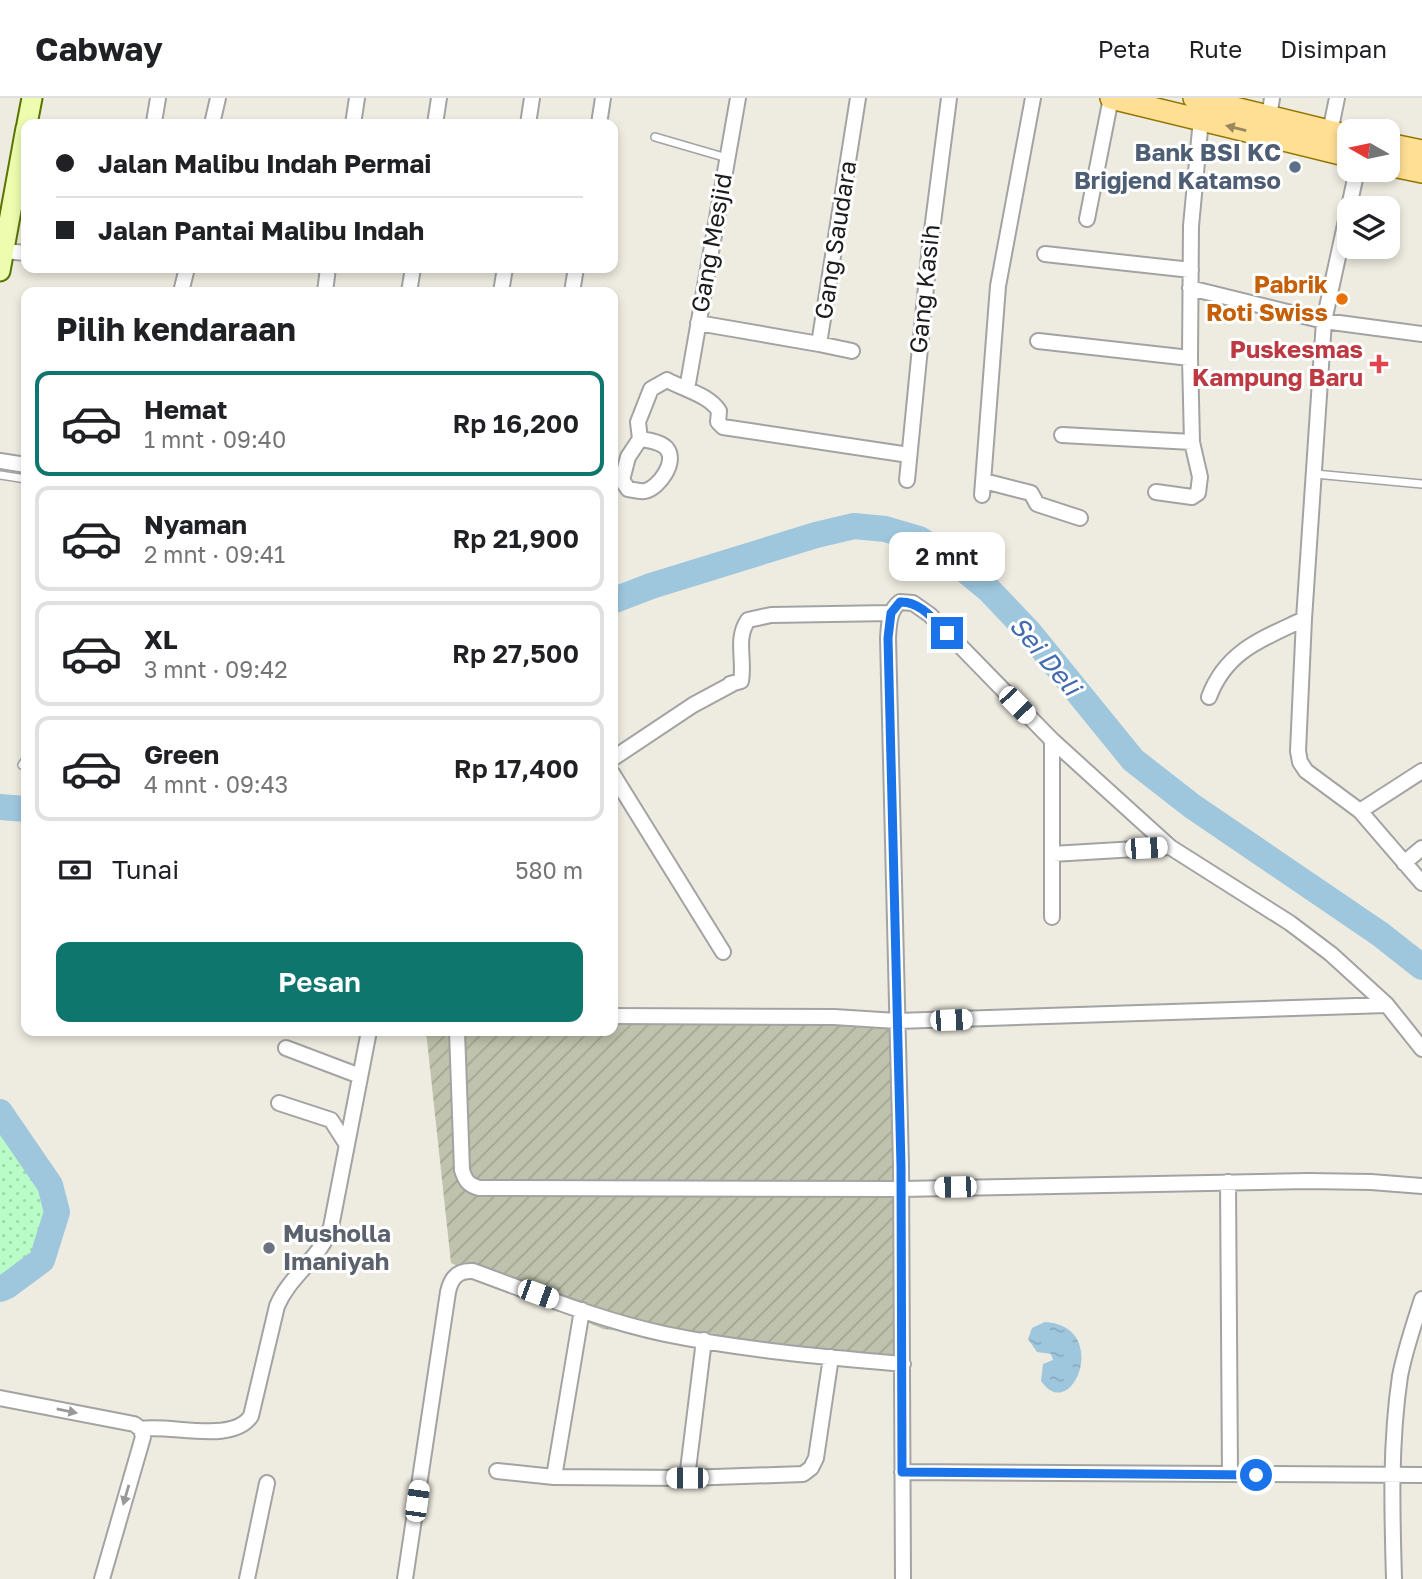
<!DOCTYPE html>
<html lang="id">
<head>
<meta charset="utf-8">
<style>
	body { margin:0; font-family:"Golos Text",sans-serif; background:#f6f6f6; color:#202124; height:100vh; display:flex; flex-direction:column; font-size:26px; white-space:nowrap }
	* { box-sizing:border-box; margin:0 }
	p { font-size:23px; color:#757577 }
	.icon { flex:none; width:38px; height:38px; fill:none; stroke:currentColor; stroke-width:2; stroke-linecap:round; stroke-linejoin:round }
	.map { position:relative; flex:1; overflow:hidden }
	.drawer { position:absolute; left:21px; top:189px; width:597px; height:749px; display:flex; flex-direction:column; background:#fff; border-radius:14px; box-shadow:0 4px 10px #0003 }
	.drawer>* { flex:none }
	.hud { position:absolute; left:21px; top:21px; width:597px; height:154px; border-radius:14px; box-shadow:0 4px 10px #0003; display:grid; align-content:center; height:154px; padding:0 35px; background:#fff }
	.needle { width:46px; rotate:279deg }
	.controls { position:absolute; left:1337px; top:21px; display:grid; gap:14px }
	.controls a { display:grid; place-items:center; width:63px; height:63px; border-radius:14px; background:#fff; box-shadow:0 4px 10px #0003; font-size:35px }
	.end { position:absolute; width:32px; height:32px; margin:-16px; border:9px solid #1a73e8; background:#fff; box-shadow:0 0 0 4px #fff }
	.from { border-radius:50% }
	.bubble { position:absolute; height:49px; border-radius:14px; background:#fff; box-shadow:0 4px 10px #0003; font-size:23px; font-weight:600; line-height:49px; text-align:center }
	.car { position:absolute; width:21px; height:42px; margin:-21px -10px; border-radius:9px; box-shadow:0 0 5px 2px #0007; background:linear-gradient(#fff 24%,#345 0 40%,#fff 0 76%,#345 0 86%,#fff 0) }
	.hud b { display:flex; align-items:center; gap:24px; height:66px; font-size:26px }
	.hud b+b { border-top:2px solid #e0e0e0 }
	.hud i { width:18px; height:18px; background:#202124 }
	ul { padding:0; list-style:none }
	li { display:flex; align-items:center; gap:21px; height:105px; margin:0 14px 10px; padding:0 21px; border:4px solid #e0e0e0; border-radius:14px }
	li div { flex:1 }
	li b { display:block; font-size:26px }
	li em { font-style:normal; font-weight:600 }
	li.on { border-color:#0f766e }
	li>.icon { width:63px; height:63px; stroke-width:1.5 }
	h2 { padding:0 35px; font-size:32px; line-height:84px }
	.pay { display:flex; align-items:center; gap:18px; height:77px; padding:0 35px; font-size:26px }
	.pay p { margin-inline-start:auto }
	.cta { display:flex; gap:14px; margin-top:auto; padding:14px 35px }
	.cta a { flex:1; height:80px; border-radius:14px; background:#0f766e; color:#fff; font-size:28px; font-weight:600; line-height:80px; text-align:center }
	header { display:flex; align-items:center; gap:42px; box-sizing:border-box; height:98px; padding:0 35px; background:#fff; border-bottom:2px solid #e0e0e0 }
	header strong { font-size:33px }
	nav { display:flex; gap:38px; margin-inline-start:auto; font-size:24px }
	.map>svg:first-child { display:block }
	.construction { fill:url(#construction-furrows) }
	.park { fill:url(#park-dots) }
	.water { fill:url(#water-ripples) }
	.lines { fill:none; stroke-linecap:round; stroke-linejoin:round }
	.river { stroke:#9ec7de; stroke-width:26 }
	.lane-casing { stroke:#a3a3a3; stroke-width:10 }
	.street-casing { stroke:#a3a3a3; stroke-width:18 }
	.secondary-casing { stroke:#587500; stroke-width:23 }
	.primary-casing { stroke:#937600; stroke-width:24 }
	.lane { stroke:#fff; stroke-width:7 }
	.street { stroke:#fff; stroke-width:14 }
	.secondary { stroke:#eefcb0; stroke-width:19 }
	.primary { stroke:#ffdf94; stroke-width:21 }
	.oneway { fill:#99875e }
	.oneway2 { fill:#999 }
	.route { stroke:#1a73e8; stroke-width:9 }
	.service-dot { fill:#5c6f8a; stroke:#fff; stroke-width:2.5 }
	.food-dot { fill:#e8710a; stroke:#fff; stroke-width:2.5 }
	.health-dot { fill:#e0444e; stroke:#fff; stroke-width:2.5 }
	.worship-dot { fill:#6b7280; stroke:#fff; stroke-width:2.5 }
	.labels { text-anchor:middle; stroke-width:6; stroke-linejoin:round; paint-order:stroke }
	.service-label { font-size:24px; font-weight:bold; fill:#4e5e75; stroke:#fff; text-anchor:end }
	.street-label { font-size:24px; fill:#1c1c1c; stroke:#fff }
	.food-label { font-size:24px; font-weight:bold; fill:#c56008; stroke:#fff; text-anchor:end }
	.health-label { font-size:24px; font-weight:bold; fill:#be3a42; stroke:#fff; text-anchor:end }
	.worship-label { font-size:24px; font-weight:bold; fill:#5b616d; stroke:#fff; text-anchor:start }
	.water-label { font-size:26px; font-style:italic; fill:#446baf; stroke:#fff }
</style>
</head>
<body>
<header>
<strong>Cabway</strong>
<nav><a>Peta</a><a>Rute</a><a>Disimpan</a></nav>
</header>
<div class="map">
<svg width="1422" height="1481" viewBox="0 0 1422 1481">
	<defs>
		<pattern id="construction-furrows" width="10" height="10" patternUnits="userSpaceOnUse" patternTransform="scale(1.75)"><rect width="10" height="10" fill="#bfc2ac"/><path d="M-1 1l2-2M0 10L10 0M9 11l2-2" fill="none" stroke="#a4a693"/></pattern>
		<pattern id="park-dots" width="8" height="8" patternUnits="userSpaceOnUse" patternTransform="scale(1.75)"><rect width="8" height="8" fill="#b9fcc8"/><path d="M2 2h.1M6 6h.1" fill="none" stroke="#9ed7ab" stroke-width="1.8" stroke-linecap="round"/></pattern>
		<pattern id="water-ripples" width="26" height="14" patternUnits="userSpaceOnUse" patternTransform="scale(1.75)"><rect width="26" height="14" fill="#9ec7de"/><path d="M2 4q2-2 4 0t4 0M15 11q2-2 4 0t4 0" fill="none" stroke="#88aabe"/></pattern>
	</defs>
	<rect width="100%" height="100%" fill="#eeebe0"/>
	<path class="construction" d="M896,915L901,1264L603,1231L451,1165L426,933H612L613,917Z"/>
	<path class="park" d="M0,1014L47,1083L57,1114L42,1162L7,1188L0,1191Z"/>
	<path class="water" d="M1045,1224C1112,1228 1072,1328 1041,1283L1043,1266L1053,1262L1051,1256L1037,1254L1028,1241L1032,1230Z"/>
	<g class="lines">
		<path class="river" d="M612,503L651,488L816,437L854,428L885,431L919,441L949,459L989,492L1029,534L1133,662L1192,708L1380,836L1422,869
			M0,709L26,711
			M0,1014L50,1087L57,1114L42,1162L7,1188L0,1191"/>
		<g class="lane-casing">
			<path id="lane" d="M655,39L727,60
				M1315,376L1422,386
				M0,377L26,381
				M22,667L26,661"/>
		</g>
		<g class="street-casing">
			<path id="street" d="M1269,19L1272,0
				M154,24L158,0
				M212,26L218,0
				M353,26L357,0
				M435,26L439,0
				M528,26L532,0
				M599,26L603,0
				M1330,34L1337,0
				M1357,72L1324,223L1304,521L1298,653L1300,664L1306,673L1360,713L1422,785
				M1087,121L1111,0
				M4,153L26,155
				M1045,156L1191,172
				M1190,190L1324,223L1422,236
				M181,194L187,170
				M325,194L328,170
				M409,194L413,170
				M501,194L505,170
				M572,194L576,170
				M698,225L819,246L858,0
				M1038,243L1190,260
				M819,246L852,253
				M687,291L738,0
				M1062,337L1192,344
				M640,341L628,359L622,382L628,391C634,392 640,394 645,393C659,390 677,364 667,351C662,344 648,342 640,341L638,324L651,291L667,282C683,291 709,297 719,313L718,324L723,329L909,357
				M0,363L26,367
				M907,382L930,148L949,0
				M984,383L1031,395L1037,406L1080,420
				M1156,394L1192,399L1198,395L1200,379L1192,344L1190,260L1191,128L1201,21
				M982,397L998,188L1033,0
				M730,586L741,583C745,561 735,541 748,522L771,517L891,515
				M1209,599C1226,553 1262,541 1304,521
				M612,661L693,607L732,586
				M612,675L723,854
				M1360,713L1422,673
				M1052,756L1170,749
				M1404,765L1422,750
				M1052,819V642
				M612,918L834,919L897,923L1387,907
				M457,933L462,1072C465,1082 468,1087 479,1090L901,1091L1308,1083L1371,1084L1422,1088
				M286,950L360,978
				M279,1005L331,1022L347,1047
				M1228,1084L1230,1376
				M0,1300L134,1326L141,1331
				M141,1331C171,1326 233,1346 251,1318L277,1208C290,1177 320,1161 331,1129L369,933
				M497,1373L554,1379L687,1380L803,1376L811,1370L816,1360L831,1259
				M902,1374L1422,1377
				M554,1379L582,1212
				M687,1380L704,1242
				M102,1481L143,1339L141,1331
				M247,1481L267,1385
				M405,1481L448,1194C451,1180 458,1172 473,1173C536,1196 599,1222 665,1236C743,1252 824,1259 903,1266
				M903,1481L901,1068L888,540C889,526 889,512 900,504L913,505L930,517L1052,642L1170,749L1290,825L1331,856L1387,907L1422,951
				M1394,1481C1392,1413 1390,1346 1400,1278C1405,1252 1414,1226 1422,1201"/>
		</g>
		<g class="secondary-casing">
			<path id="secondary" d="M27,26L32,0
				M0,173L26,30"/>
		</g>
		<g class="primary-casing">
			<path id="primary" d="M1111,0L1349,58
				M1194,0L1349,38
				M1388,46L1422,53
				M1388,67L1422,74"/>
		</g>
		<use href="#lane" class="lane"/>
		<use href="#street" class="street"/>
		<use href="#secondary" class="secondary"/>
		<use href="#primary" class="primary"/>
	</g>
	<defs><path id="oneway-solid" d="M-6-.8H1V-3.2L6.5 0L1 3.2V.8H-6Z" transform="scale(1.75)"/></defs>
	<use class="oneway" href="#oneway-solid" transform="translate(1236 30) rotate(-166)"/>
	<g class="oneway2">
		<use href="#oneway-solid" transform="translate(67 1313) rotate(11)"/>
		<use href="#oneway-solid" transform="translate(126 1397) rotate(106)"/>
	</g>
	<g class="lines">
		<path class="route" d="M947,535C934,522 920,503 900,504L891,515L888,540L901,1068L902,1374L1256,1377"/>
	</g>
	<circle class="service-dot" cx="1295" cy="69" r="7"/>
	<circle class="food-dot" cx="1342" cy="201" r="7"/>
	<path class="health-dot" d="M1375.5 255.5h7v7h7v7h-7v7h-7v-7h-7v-7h7z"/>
	<circle class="worship-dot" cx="269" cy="1150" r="7"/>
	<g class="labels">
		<g class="service-label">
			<text x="1281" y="63">Bank BSI KC<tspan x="1281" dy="28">Brigjend Katamso</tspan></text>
		</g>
		<g class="street-label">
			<text transform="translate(836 142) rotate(-81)" y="8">Gang Saudara</text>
			<text transform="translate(712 145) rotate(-80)" y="8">Gang Mesjid</text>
			<text transform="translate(925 191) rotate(-84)" y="8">Gang Kasih</text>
		</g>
		<g class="food-label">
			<text x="1328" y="195">Pabrik<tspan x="1328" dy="28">Roti Swiss</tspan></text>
		</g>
		<g class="health-label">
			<text x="1363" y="260">Puskesmas<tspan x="1363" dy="28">Kampung Baru</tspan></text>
		</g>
		<g class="worship-label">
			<text x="283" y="1144">Musholla<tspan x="283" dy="28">Imaniyah</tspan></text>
		</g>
		<g class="water-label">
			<text transform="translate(1045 558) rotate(50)" y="9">Sei Deli</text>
		</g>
	</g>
</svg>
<div class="controls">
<a><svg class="needle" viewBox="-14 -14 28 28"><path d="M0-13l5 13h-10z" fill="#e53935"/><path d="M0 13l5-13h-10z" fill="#757577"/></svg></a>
<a><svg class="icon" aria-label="layers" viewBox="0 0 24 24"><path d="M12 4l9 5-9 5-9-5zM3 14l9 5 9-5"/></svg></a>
</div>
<i class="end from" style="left:1256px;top:1377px"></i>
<i class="end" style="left:947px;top:535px"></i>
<div class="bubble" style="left:889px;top:434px;width:116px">2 mnt</div>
<i class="car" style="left:1017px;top:607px;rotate:136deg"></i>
<i class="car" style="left:1146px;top:750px;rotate:87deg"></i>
<i class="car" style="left:951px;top:922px;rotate:88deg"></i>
<i class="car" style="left:955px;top:1089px;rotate:269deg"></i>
<i class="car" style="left:538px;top:1196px;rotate:110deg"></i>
<i class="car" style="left:687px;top:1380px;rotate:270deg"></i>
<i class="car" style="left:417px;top:1403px;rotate:8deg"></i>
<div class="hud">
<b><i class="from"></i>Jalan Malibu Indah Permai</b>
<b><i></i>Jalan Pantai Malibu Indah</b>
</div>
<section class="drawer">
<h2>Pilih kendaraan</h2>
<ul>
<li class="on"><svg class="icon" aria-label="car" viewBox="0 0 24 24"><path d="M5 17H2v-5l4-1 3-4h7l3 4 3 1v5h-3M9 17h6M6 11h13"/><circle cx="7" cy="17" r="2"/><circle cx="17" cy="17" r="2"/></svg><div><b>Hemat</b><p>1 mnt · 09:40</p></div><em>Rp 16,200</em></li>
<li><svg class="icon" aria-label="car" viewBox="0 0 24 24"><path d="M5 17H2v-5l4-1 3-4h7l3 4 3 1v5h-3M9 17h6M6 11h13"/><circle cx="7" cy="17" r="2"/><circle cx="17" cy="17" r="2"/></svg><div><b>Nyaman</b><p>2 mnt · 09:41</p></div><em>Rp 21,900</em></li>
<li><svg class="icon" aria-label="car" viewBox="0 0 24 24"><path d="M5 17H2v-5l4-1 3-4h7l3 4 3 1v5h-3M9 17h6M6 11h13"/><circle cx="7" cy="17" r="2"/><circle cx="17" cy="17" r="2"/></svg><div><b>XL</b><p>3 mnt · 09:42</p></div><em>Rp 27,500</em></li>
<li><svg class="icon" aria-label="car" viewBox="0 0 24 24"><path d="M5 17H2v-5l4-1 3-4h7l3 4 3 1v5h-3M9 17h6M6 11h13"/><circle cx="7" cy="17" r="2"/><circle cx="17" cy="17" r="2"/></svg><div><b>Green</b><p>4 mnt · 09:43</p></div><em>Rp 17,400</em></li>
</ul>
<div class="pay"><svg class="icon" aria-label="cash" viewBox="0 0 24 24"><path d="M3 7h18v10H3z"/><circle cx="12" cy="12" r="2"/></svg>Tunai<p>580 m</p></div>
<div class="cta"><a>Pesan</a></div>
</section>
</div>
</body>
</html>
